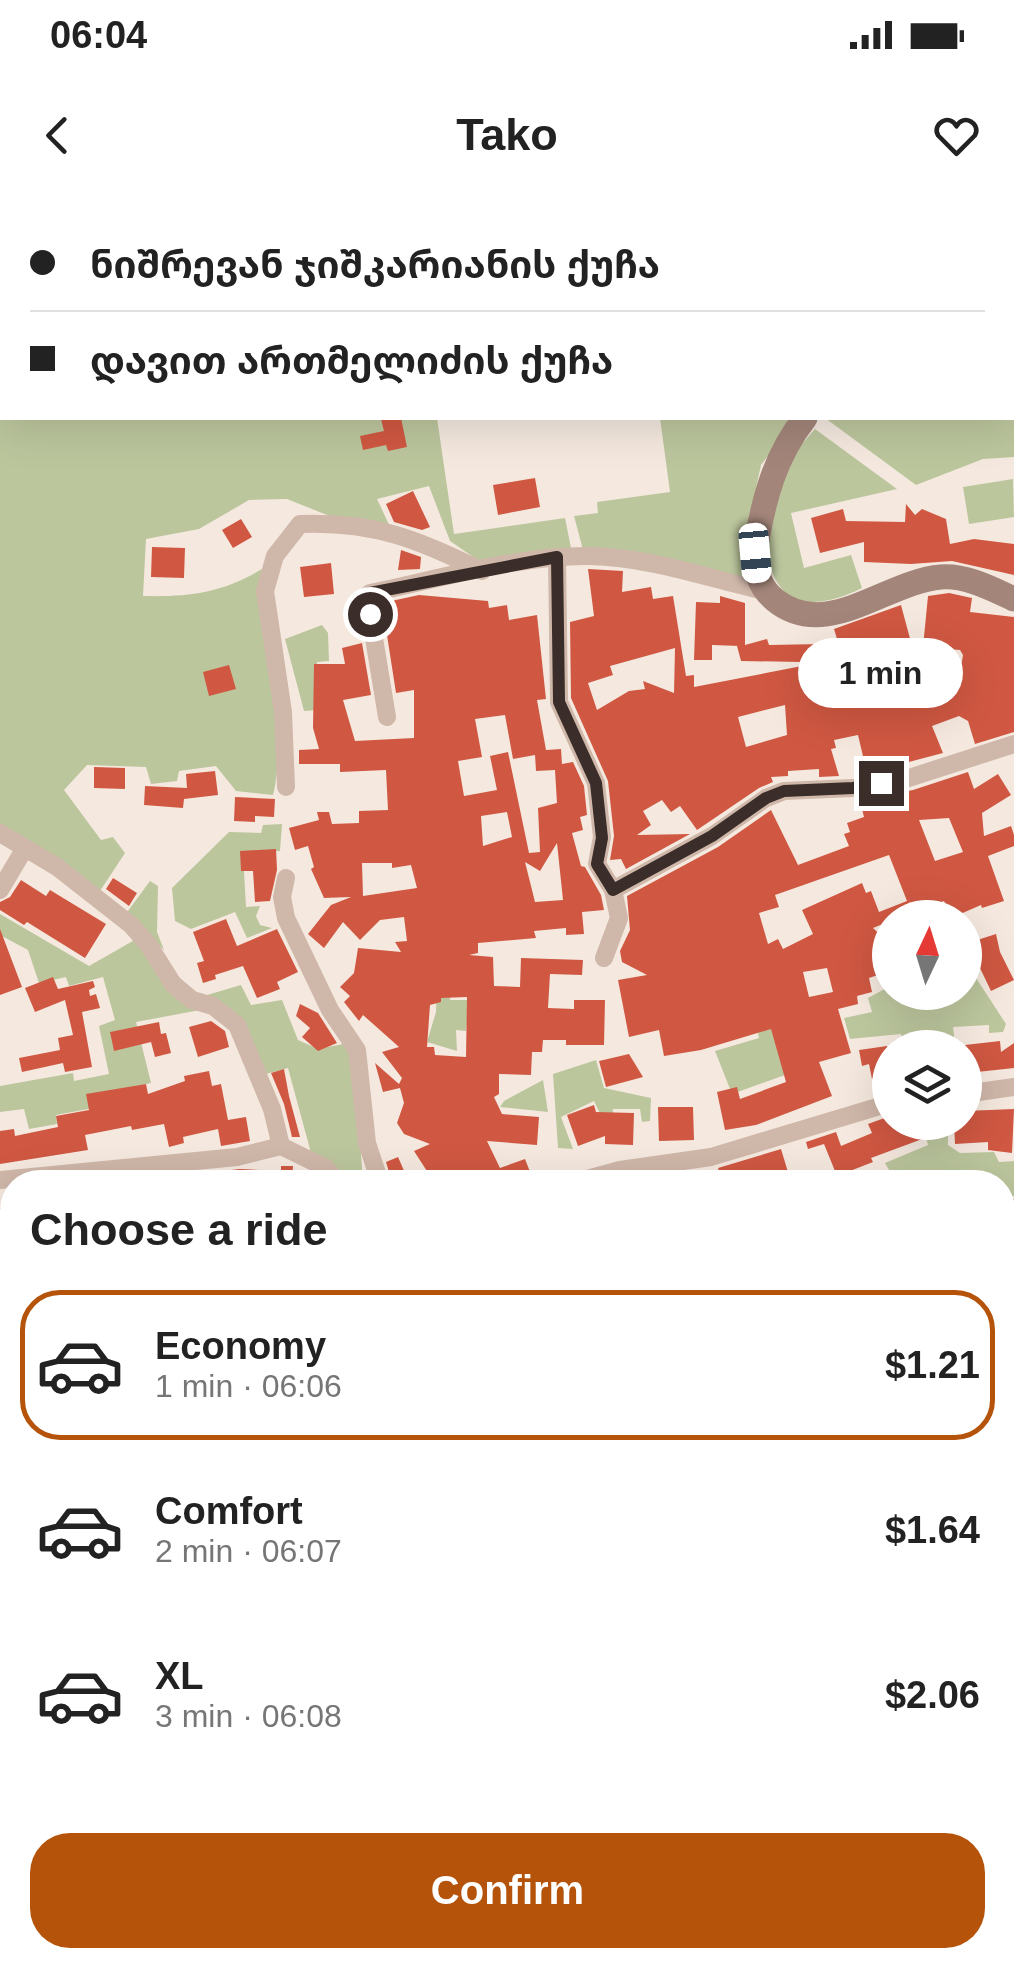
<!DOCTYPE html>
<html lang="en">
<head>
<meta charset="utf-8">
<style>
	body { margin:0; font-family:Helvetica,"Noto Sans Georgian",sans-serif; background:#f6f6f6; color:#222; height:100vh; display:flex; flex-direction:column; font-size:38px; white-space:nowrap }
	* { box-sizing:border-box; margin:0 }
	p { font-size:32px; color:#767676 }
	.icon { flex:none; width:55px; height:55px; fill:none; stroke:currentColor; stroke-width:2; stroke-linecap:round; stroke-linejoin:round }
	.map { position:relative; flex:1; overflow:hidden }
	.details { position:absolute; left:0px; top:970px; width:1015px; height:798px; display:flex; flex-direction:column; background:#fff; border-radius:40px 40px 0 0; box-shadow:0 10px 40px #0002 }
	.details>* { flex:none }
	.guide { position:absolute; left:0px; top:0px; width:1015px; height:220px; box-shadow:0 10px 40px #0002; display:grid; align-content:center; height:220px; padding:0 30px; background:#fff }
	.needle { width:65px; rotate:4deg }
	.tools { position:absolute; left:872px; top:700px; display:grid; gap:20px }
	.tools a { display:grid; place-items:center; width:110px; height:110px; border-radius:50%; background:#fff; box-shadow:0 10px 40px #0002; font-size:50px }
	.end { position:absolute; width:45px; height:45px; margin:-22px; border:12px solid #3b2d29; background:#fff; box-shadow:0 0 0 5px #fff }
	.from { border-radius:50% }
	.bubble { position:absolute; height:70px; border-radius:35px; background:#fff; box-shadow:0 10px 40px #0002; font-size:32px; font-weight:700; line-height:70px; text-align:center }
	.car { position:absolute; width:30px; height:60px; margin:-30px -15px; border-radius:12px; box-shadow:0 0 8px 2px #0007; background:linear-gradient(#fff 24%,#345 0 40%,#fff 0 76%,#345 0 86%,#fff 0) }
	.guide b { display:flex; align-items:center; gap:35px; height:95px; font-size:38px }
	.guide b+b { border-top:2px solid #e0e0e0 }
	.guide i { width:25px; height:25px; background:#222 }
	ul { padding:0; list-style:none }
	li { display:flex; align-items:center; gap:30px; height:150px; margin:0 20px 15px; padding:0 10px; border:5px solid transparent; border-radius:40px }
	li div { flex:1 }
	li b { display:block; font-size:38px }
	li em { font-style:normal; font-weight:700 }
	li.selected { border-color:#b45309 }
	li>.icon { width:90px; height:90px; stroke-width:1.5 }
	h2 { padding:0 30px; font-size:45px; line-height:120px }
	.primary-button { display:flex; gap:20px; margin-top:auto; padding:20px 30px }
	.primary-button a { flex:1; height:115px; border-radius:40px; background:#b45309; color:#fff; font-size:40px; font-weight:700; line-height:115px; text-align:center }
	.status { display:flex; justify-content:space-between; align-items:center; height:70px; padding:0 50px; background:#fff; direction:ltr }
	.status svg { height:28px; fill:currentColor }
	header { display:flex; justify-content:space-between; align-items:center; height:130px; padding:0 30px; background:#fff; font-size:45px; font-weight:700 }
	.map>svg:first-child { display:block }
	.green { fill:#bcc69d }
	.building { fill:#d05842; fill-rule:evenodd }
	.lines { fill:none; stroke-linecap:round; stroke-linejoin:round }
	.minor { stroke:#cfb7a9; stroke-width:18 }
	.secondary { stroke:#a3857a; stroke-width:25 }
	.route { stroke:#3b2d29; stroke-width:12 }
</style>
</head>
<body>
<div class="status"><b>06:04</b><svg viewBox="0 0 49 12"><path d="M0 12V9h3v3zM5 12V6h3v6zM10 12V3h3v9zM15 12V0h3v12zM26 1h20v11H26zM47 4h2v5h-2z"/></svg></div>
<header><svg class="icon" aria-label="back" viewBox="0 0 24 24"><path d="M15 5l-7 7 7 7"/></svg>Tako<svg class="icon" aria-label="heart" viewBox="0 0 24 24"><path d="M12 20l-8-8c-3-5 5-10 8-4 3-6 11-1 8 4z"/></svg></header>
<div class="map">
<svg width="1014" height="1766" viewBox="0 0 1014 1766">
	<rect width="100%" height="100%" fill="#f5e9df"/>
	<path class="green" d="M571,0H1014V257L983,259L916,285L825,218H1012V2H568Z
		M0,137L2,218H437L454,334L565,318L571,348L482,363L450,341L429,286L377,299L392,331L337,319L287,299L249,300L199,329L146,339L143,396C189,397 222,393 262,369C252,404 265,427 273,461C280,491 281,567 273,595L236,591L216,566L179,571L177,581L151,584L146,567L87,565L64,590L101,640L113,637L125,653L98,694L0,626Z
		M660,218H797L761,265L747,330L741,380L583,350L574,316L598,313L597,302L670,292Z
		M815,229L897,289L791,313L804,368L851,355L862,388C750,444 752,317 795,253C801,244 808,237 815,229Z
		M1013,279L1014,317L969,324L963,287Z
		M322,425L328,433L329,461L317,462L318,510L304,511L285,439Z
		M282,624L280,651L243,653L246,707L260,706L256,716L260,725L272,728L247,738L235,712L191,729L175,721L172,688L229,632L261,633L263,625Z
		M150,681L158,686L157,732L164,750L125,715Z
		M0,714L89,766L138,738L211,808L136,822L151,883L92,895L94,908L56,915L57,924L29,929L24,909L0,912V886L73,873L74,881L109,874L99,826L115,820L103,777L69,786L66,777L39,783L28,750L0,735Z
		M965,761L1006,824L1003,832L989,833V825L953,827L955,843L905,847L901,834L850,839L844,818L872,812L868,798L890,786L896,800L914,793L965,792Z
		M437,780L452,781L450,800H469L466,831L456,830L457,851L427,842L436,812Z
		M241,785L251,805L282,800L298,840L318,849L353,842L363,982H342L311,953L288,868L262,875L238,824L207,795Z
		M790,806L816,864L732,894L715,851L759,838L755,818Z
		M596,860L604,888L651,898L650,921L642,922L640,909H613L612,922L605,924L594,901L561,917L573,949L558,948L553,874Z
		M543,880L548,912L500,907L504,901Z
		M922,923H948V945L960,953L994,952L999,962L1014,961V996L1003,997L1002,982H896L885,963L928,945Z
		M564,1755H905V1766H565Z"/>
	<path class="building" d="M401,218L407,247L388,251L386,245L363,250L360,236L384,231L381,219Z
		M535,278L540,307L498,315L493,285Z
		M413,291L430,327L422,330L394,322L386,304Z
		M906,304L915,315L922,309L946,319L950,344L974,339L1014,344V375L952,361L911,364L864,362V342L820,353L811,318L843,309L846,321L905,322Z
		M241,319L252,337L233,348L222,330Z
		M152,347L185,348L184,378L151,377Z
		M401,350L421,357L420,369L398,370Z
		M331,363L334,394L304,397L300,367Z
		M588,369L623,371L622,392L651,387L653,399L673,396L686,476L694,475V487L802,466V462L741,461L737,446H740L712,445V460H694L696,402L720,403V396L745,403V445L767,439L769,445L822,444L837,439L834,429L901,405L920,476L921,460H925L930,490L944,479L958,486L963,455L960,450L923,447L928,396L949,393L972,398L970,412L1014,417V532L975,544L968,521L959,516L932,526L943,553L867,573L858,535L834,540L836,548L831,549L839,576L819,577V569L788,571V576L771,577L773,582L759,588L697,630L680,606L671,612L662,600L643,611L651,625L637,635L690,634L626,669L621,659L610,660L614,636L608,581L571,498L570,422L594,416ZM675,448L674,493L643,481L645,489L629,491L597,510L588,483L613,475L610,466ZM785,505L787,535L746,547L738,517Z
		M419,395L488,401L489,408L507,405L509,420L537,415L546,499L537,500L546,550L561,549L562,564L573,562L584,586L587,615L580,617L583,630L572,633L581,666L585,667L601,695L604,710L582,712L584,734L566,735V728L534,731L536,738L478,743V753L469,755L493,757L494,786L520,787L521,758L583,760L582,775L550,774L548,808L574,809V800H605L604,845H566V840H543L542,852H532L531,875L499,874V894L494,897L502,914L539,917L537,945L487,941L500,968L525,959L534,982H466L464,977L454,982H434L414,951L430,944L404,934L397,923L404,903L400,888L383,892L375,863L399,884L402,878L382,852L399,847L363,815L359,821L344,802L350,796L340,787L354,773L358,748L401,752L395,742L407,741L404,717L380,720L360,740L343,722L324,748L308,734L331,705L351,697L324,698L311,669L314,667L308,646L295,650L289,628L319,620L317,612H329L332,624L359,623V611L388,610L386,570L340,572V564H299V550L319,549L313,528L314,464H345L342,448L362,443L371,495L343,500L355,541L414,538V490L396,493L382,403ZM505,515L513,559L535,555L536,571L555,570L557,603L538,608L540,652L529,653L508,552L490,556L497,590L464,596L458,561L482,557L475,519ZM507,612L512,637L483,646L481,616ZM557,643L563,700L535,702L525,662L540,671ZM362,663H392V668L411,665L417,688L363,696ZM467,797L466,857L435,855L434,847H427L430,805L441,802V798Z
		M229,465L236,489L209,496L203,472Z
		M94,567L125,568V589L94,588Z
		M215,571L218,595L184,599L183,608L144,605L145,586L187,588L186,574Z
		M968,572L974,589L998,574L1011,595L982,613L984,636L1011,626L1014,635V646L988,656L1004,701L982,708L981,705L951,718L944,701L922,710L925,718H890V721L873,728L890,744V771L869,778L872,792L857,796L858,804L838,809L851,853L819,862L832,896L756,925L725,930L717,892L737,887L740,899L786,882L771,829L701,850L664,856L659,830L629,837L618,780L647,775L622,762L620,751L630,730L627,696L718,647L771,610L798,665L849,646L844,634L850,632L847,623L864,617L862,609L878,604L876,597L913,590ZM949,618L963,652L935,661L919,620ZM889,655L907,701L879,712L871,691L866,693L862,683L802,710L813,734L783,749L778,739L768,744L759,713L779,707L775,695ZM827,768L833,792L809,797L803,772Z
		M235,597L275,599L274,617L255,616V622L234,621Z
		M276,649L277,670L270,701L255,702L253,671H241L240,651Z
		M113,678L137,693L129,706L106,689Z
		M21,680L46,696L50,690L106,724L85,758L27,722L24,725L0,710V702L10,697Z
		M226,719L237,746L277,729L298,772L277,782L280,789L257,798L243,766L215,775L216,779L203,783L197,763L204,761L193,732Z
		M0,729L22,787L0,795Z
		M996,734L1000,752L1014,780L991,791L968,743Z
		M53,777L58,789L93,781L95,787L89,790L90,796L96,794L100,808L82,812L92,867L65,872L63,863L22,872L19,858L60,850L58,838L73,835L65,800L35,812L25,788Z
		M300,804L318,813L337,843L318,851L302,837L310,828L296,816Z
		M211,821L225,831L229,847L198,857L189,827Z
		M159,822L161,834L166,833L171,853L155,857L151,842L114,851L110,832Z
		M1000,841L1001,852L1014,843V868L968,873L965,845Z
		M887,846L890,853V876L872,879L869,864L862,866L859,850Z
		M629,854L643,877L606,887L599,861Z
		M284,869L289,896L300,937H292L284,904L271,873Z
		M209,871L212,886L221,884L228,920L246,917L250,941L221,946L218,929L183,937L184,943L169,947L164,924L132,930L131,926L85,935L88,950L0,964V931L14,929L15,936L58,927L56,916L89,910L86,894L146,884L148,894L185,881L184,876Z
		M594,905L596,912L634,913L633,945L605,944V936L578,946L567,915Z
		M658,907H693L694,940L659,941Z
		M1014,909L1012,953L988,950V942L955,944L954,922H965V911Z
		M890,916V922H919L925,938L871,958L873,962L837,976L824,944L808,949L806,942L836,932L841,946L872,933L868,924Z
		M781,949L791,982H722L718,968Z
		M398,957L409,982H392L386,962Z
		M281,966H293L292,982H197L196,974L240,969L281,971Z
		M1014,999V1030L1002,1031V1000Z
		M12,1006V1033L0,1034V1008Z
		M1002,1070H1014V1105H1002Z
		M0,1119H12V1151L0,1150Z
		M1002,1138H1014V1172L1002,1173Z
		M12,1210V1255L0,1248V1223Z
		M1014,1246V1278L1002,1279V1247Z
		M12,1317V1355L0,1356V1318Z
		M1014,1331V1363H1002V1332Z
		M1002,1392H1014V1432L1002,1433Z
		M12,1436V1514L0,1515V1437Z
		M0,1665H12V1708L0,1710Z"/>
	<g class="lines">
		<path class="minor" d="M0,54H2
			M557,357L559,502L596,583L602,637L597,664L613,690L619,718L604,758
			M387,517L370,414V393C439,379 520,355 590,356C648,357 708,378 764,391
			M286,587L283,512L265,391L275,356L300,324C372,321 418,339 482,371
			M0,633L57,667L131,725L148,744L173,784L192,800L213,806L237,825L272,909L281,946
			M286,678L282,697L286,718L330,810L357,850L367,943L380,982
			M0,690L25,648
			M613,690L712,636L766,598L784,591L853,588L909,578L1014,544
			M965,894L1014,887
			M281,946L326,968L337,982
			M0,980L237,957L281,946
			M576,982L620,970L711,957L890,903
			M1002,1058L1014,1057
			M0,1614L12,1613"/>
		<path class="secondary" d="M545,2L549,0
			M805,218C775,256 764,298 756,345C753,366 758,386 775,400C826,442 887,381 941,377C966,375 992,389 1014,399
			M1002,1215L1014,1214
			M0,1277L12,1276
			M350,1755V1766"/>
	</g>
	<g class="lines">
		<path class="route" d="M370,414V393L557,357L559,502L596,583L602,638L597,664L613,690L712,636L766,598L784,591L853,588L881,583"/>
	</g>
</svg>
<div class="tools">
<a><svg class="needle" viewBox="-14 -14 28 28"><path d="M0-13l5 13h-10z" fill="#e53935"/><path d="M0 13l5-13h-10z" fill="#767676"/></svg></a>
<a><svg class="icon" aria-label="layers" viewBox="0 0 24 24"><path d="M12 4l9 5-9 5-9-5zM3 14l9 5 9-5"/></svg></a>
</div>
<i class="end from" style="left:370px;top:414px"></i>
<i class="end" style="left:881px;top:583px"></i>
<div class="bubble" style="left:798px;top:438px;width:165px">1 min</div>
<i class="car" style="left:755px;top:353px;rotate:175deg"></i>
<div class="guide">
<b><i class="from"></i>ნიშრევან ჯიშკარიანის ქუჩა</b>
<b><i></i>დავით ართმელიძის ქუჩა</b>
</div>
<section class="details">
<h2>Choose a ride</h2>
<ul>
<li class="selected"><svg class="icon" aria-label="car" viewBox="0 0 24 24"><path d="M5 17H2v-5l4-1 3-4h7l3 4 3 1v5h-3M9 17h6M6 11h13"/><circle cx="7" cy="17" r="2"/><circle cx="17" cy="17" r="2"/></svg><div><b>Economy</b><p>1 min · 06:06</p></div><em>$1.21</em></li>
<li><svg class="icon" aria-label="car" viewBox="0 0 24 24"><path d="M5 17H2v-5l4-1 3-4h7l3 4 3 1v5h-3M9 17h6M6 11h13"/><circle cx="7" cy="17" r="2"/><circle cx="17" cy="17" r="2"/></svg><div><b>Comfort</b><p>2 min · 06:07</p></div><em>$1.64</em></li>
<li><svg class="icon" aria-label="car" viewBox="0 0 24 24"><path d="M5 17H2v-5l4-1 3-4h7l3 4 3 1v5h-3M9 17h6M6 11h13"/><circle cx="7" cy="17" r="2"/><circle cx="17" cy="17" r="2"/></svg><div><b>XL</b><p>3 min · 06:08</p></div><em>$2.06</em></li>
</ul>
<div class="primary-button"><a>Confirm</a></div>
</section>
</div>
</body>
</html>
